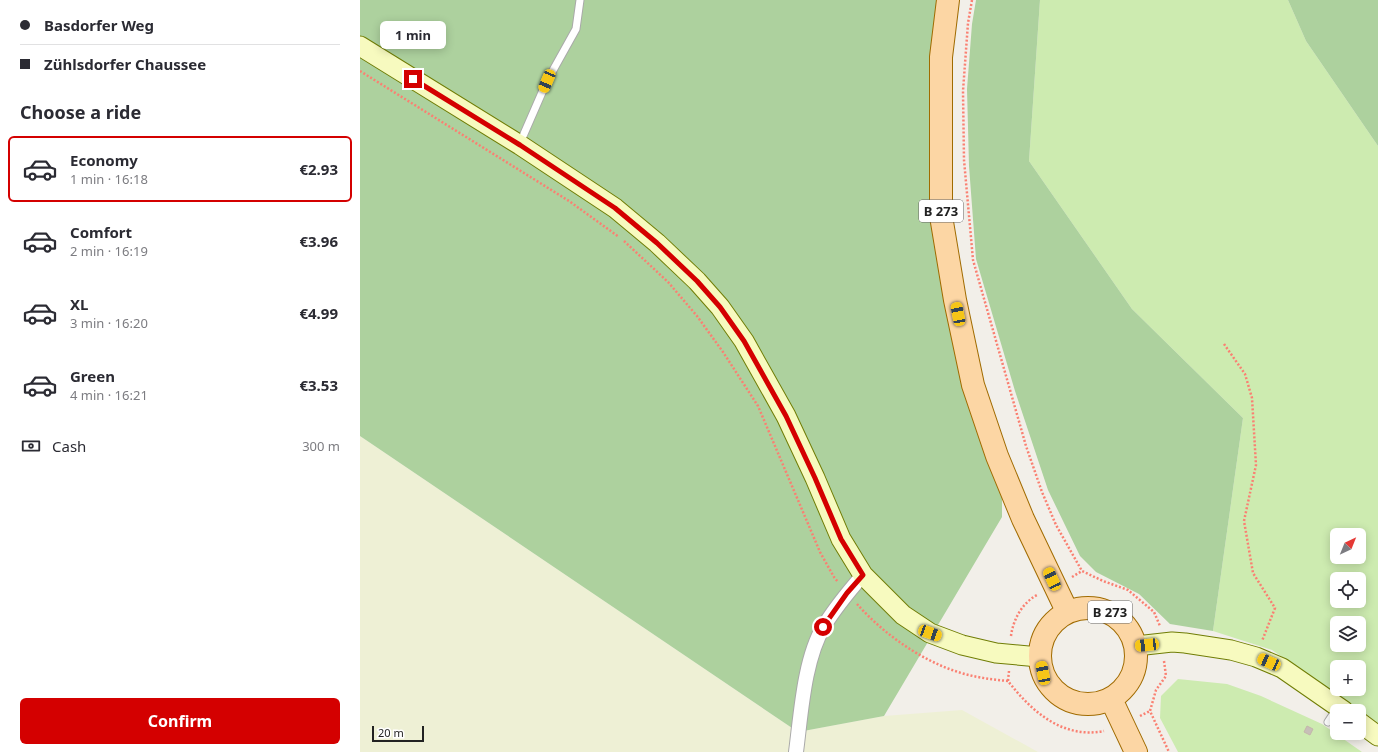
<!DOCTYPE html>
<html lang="en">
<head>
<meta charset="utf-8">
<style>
	body { margin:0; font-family:"Noto Sans",sans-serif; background:#f2f2f3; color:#2b2b33; height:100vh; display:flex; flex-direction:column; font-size:15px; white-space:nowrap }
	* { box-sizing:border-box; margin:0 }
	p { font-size:13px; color:#7c7c81 }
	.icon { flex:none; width:22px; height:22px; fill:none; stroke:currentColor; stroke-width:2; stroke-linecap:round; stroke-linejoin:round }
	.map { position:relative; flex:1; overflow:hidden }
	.panel { display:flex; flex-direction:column; background:#fff; width:360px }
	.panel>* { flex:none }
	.hud { display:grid; align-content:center; height:88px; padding:0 20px; background:#fff }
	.needle { width:26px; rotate:43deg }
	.tools { position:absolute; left:970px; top:528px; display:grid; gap:8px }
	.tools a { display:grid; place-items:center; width:36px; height:36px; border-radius:6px; background:#fff; box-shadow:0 2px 10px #0003; font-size:20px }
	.scale { position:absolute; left:12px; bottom:10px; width:52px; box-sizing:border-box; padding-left:4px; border:2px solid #222; border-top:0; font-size:11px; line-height:14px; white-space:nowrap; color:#222; -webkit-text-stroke:3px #fff; paint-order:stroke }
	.end { position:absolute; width:18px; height:18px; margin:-9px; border:5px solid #d40000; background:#fff; box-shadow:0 0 0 2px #fff }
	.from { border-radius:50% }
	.bubble { position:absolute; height:28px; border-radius:6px; background:#fff; box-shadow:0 2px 10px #0003; font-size:13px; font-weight:700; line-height:28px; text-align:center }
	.car { position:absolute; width:12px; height:24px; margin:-12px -6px; border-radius:5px; box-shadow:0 0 3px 1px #0007; background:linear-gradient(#f5c518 24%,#345 0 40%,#f5c518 0 76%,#345 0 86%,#f5c518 0) }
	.hud b { display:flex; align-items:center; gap:14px; height:38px; font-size:15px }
	.hud b+b { border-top:1px solid #e1e1e2 }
	.hud i { width:10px; height:10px; background:#2b2b33 }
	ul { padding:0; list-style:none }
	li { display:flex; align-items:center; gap:12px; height:66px; margin:0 8px 6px; padding:0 12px; border:2px solid transparent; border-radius:6px }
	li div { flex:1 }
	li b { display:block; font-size:15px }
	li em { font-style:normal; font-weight:700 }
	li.current { border-color:#d40000 }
	li>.icon { width:36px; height:36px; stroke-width:1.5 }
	h2 { padding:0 20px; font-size:18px; line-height:48px }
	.pay { display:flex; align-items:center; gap:10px; height:44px; padding:0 20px; font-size:15px }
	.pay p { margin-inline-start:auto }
	.button { display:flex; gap:8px; margin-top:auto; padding:8px 20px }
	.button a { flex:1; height:46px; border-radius:6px; background:#d40000; color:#fff; font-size:16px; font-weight:700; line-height:46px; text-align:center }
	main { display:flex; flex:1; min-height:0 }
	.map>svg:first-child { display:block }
	.farmland { fill:#eef0d5 }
	.grass { fill:#cdebb0; fill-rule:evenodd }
	.forest { fill:#add19e }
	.building { fill:#c7bfb8; stroke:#c4b6ab }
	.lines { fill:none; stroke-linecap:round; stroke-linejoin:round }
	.lane-casing { stroke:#a9a9a9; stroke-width:9 }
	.street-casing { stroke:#a9a9a9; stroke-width:16 }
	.secondary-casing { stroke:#707d05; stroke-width:21 }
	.primary-casing { stroke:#a06b00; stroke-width:24 }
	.path { stroke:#fa8072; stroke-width:2.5; stroke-dasharray:2 2; stroke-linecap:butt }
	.lane { stroke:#fff; stroke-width:7 }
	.street { stroke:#fff; stroke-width:14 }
	.secondary { stroke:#f7fabf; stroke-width:19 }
	.primary { stroke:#fcd6a4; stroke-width:22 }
	.route { stroke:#d40000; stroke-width:5 }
	.labels { text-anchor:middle; stroke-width:3; stroke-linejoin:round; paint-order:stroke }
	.shield { fill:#fff; stroke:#646464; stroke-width:1 }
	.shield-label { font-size:13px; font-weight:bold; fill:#222 }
</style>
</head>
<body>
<main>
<section class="panel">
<div class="hud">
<b><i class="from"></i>Basdorfer Weg</b>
<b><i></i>Zühlsdorfer Chaussee</b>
</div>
<h2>Choose a ride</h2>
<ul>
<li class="current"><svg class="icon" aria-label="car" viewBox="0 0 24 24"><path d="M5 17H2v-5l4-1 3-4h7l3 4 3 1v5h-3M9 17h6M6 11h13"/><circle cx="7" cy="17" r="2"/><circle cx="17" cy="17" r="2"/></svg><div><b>Economy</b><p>1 min · 16:18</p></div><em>€2.93</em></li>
<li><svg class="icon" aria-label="car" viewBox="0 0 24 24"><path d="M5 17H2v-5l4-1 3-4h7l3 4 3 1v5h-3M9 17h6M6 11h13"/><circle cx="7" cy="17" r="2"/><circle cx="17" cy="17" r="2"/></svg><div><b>Comfort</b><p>2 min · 16:19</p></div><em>€3.96</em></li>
<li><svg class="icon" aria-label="car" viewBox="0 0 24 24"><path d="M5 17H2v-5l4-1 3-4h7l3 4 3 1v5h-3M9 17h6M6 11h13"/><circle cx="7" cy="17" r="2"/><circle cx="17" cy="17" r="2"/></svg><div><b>XL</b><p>3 min · 16:20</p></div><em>€4.99</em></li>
<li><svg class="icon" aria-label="car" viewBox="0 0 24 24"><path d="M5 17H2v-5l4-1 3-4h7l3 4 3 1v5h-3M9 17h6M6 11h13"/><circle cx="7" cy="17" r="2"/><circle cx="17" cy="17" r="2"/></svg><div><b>Green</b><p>4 min · 16:21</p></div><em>€3.53</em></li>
</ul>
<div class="pay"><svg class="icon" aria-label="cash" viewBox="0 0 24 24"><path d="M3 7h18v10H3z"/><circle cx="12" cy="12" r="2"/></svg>Cash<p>300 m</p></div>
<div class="button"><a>Confirm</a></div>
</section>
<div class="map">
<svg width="1018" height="752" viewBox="0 0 1018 752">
	<rect width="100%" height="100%" fill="#f2efe9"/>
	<path class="farmland" d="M0,436L438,732L524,716L602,710L678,752H0Z"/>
	<path class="grass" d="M680,0H928L946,41L1018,146V723L912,650L853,631L883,418L772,309L669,161ZM977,535H999V557H977ZM977,579H999V601H977ZM977,623H999V645H977ZM977,667H999V689H977Z
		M818,679L867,684L901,696L962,724L1002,752H818L800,718L801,696Z"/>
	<path class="forest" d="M0,0H579L570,144L642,494V517L524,716L438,732L0,436Z
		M616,0H680L669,161L772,309L883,418L853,631L810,624L779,594L736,572L720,556L688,490L655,391L616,259L609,166L607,89L612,24Z
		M928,0H1018V146L946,41Z"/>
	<path class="building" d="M947,726L953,729L950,735L944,732Z"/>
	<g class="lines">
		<g class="lane-casing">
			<path id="lane" d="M160,143L187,81L216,29L220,0
				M968,722L978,707"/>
		</g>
		<g class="street-casing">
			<path id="street" d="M436,752C441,714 444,659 464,626C475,608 489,591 503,575"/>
		</g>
		<g class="secondary-casing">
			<path id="secondary" d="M0,46L160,145L255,208L297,243L337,281L360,307L384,341L426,416L455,478L481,539L503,575L543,615L570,633L602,645L636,653L679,657
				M776,646L812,642L825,643L871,650L896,657L922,668L984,711
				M999,722L1018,736"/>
		</g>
		<g class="primary-casing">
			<path id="primary" d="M588,0L581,57V216L595,300L613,385L637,456L663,519L707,611
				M680 656a48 48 0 1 1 96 0a48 48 0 1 1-96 0Z
				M751,699L776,752"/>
		</g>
		<path class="path" d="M612,0L608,23L603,91L604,160L613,260L666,446L682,492L696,525L722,571L743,581L768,590L794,612L800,626
			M0,71L209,201L259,237
			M264,241L308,282L337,316L363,352L398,406L460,552L474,577L478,582
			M864,344L885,374L892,398L896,465L884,521L893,573L915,608L902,641
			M712,577L722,571
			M497,604C527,638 573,669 618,677C628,679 638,680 648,681
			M651,636C653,620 662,603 677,595
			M804,661L806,676L796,690L790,711L809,752
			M649,671L648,681C672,712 703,739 744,731
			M780,716L790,711"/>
		<use href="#lane" class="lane"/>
		<use href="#street" class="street"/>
		<use href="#secondary" class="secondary"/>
		<use href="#primary" class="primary"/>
	</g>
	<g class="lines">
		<path class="route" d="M53,79L160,145L255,208L297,243L337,281L360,307L384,341L426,416L455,478L481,539L503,575L487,593L463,627"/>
	</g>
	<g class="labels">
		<g class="shield">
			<rect x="559" y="200" width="44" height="22" rx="3"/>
			<rect x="728" y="601" width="44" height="22" rx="3"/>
		</g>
		<g class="shield-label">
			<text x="581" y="216">B 273</text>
			<text x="750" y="617">B 273</text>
		</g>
	</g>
</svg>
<div class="tools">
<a><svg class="needle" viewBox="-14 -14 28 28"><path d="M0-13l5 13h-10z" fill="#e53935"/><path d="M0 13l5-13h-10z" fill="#7c7c81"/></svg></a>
<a><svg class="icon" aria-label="locate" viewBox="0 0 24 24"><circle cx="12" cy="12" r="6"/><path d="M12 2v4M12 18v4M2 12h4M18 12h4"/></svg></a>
<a><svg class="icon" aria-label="layers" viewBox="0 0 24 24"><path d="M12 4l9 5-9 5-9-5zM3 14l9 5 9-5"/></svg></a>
<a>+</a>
<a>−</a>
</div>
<div class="scale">20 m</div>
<i class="end from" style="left:463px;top:627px"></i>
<i class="end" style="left:53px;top:79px"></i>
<div class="bubble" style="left:20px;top:21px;width:66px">1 min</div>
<i class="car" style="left:187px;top:81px;rotate:203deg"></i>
<i class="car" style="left:598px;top:314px;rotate:349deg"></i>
<i class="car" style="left:692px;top:579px;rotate:335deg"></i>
<i class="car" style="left:570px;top:633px;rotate:110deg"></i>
<i class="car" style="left:787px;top:645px;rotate:264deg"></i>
<i class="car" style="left:909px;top:662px;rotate:294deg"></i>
<i class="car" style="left:683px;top:673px;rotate:349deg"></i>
</div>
</main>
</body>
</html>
